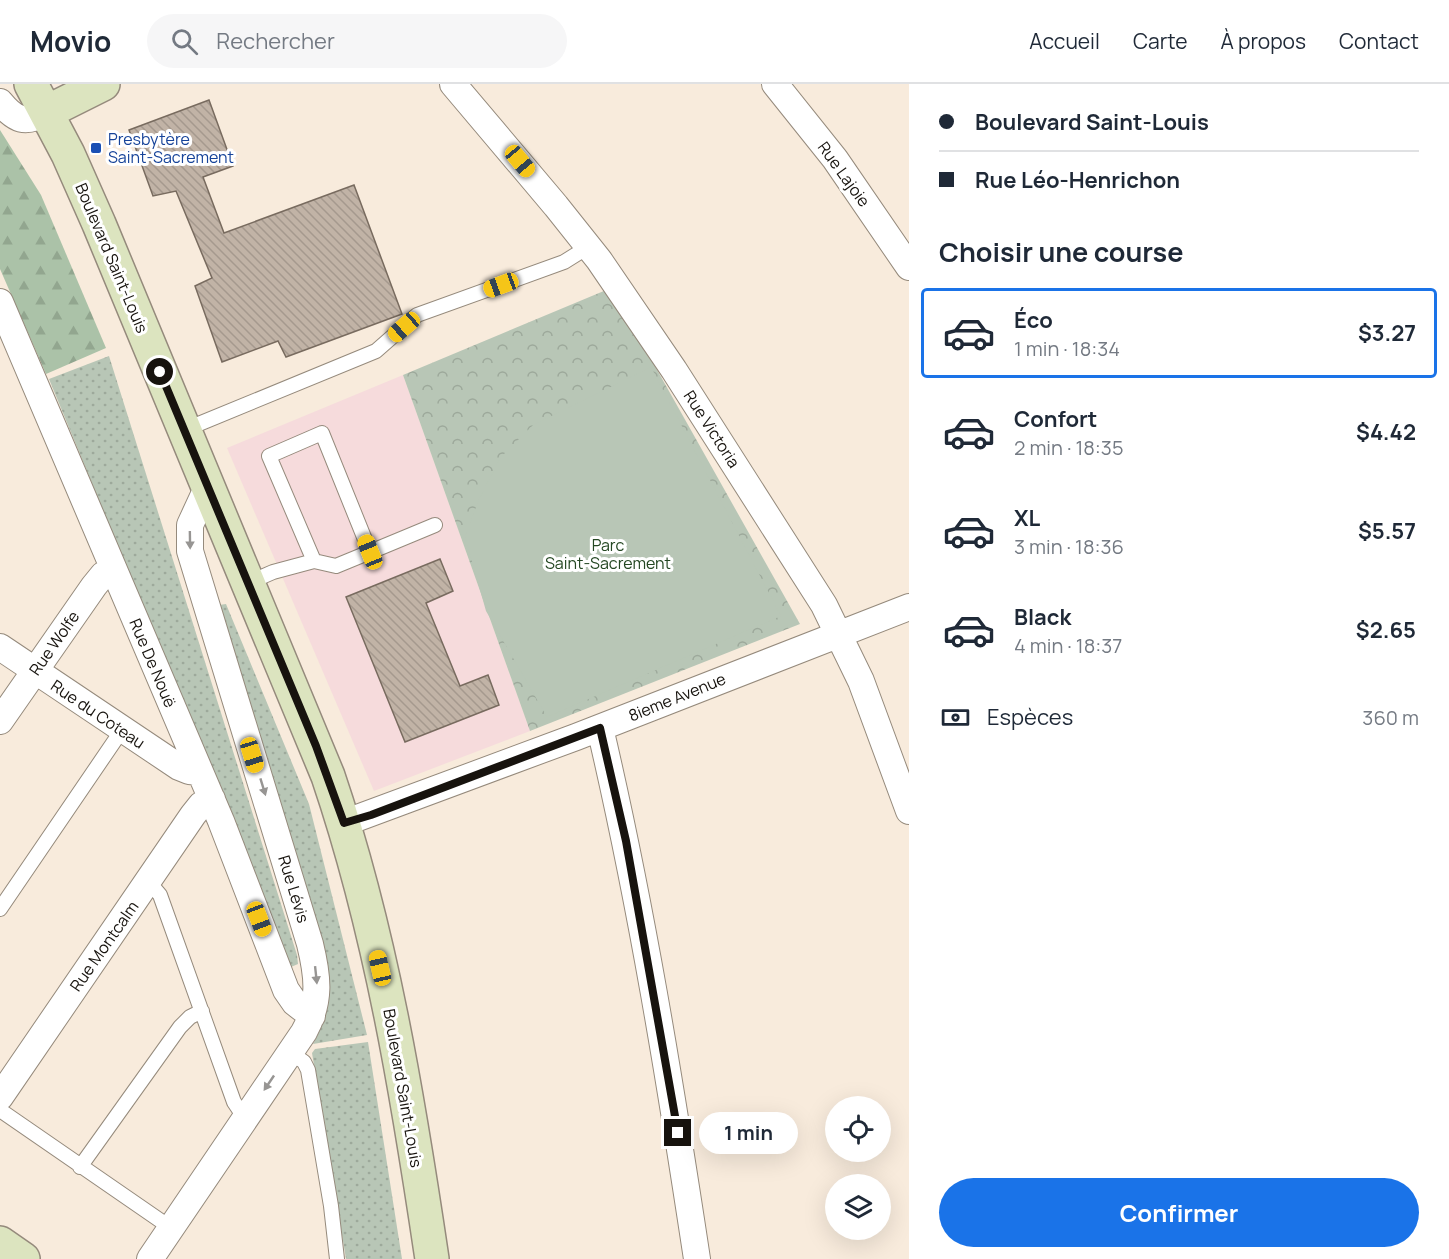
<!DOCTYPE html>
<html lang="fr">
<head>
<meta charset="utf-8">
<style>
	body { margin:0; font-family:Manrope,sans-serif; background:#f6f6f7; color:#1f2937; height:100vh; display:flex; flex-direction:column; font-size:22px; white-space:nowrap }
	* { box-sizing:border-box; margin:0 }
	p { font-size:20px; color:#747a83 }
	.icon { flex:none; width:33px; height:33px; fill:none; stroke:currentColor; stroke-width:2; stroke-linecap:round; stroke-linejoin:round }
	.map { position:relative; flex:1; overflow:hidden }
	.details { display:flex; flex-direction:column; background:#fff; width:540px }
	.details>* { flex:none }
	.guide { display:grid; align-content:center; height:132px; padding:0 30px; background:#fff }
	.tools { position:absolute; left:825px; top:1012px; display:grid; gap:12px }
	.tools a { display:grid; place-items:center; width:66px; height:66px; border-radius:50%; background:#fff; box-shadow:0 6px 24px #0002; font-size:30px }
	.end { position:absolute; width:27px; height:27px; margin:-14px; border:8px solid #17130e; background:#fff; box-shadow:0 0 0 3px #fff }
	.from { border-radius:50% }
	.bubble { position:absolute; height:42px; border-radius:21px; background:#fff; box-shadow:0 6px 24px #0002; font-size:20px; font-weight:700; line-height:42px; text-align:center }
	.car { position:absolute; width:18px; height:36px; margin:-18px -9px; border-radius:8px; box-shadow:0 0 4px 2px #0007; background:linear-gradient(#f5c518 24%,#345 0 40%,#f5c518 0 76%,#345 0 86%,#f5c518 0) }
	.guide b { display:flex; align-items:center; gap:21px; height:57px; font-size:22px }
	.guide b+b { border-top:2px solid #e0e1e3 }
	.guide i { width:15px; height:15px; background:#1f2937 }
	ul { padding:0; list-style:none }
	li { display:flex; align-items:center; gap:18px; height:90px; margin:0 12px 9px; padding:0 18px; border:3px solid transparent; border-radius:6px }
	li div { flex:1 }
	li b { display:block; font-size:22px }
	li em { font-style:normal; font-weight:700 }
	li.active { border-color:#1a73e8 }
	li>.icon { width:54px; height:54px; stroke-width:1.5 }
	h2 { padding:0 30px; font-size:27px; line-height:72px }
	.pay { display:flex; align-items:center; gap:15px; height:66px; padding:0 30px; font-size:22px }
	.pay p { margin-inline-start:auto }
	.action { display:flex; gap:12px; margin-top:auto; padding:12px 30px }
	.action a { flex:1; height:69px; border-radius:36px; background:#1a73e8; color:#fff; font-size:24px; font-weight:700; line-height:69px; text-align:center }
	header { display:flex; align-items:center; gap:36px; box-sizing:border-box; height:84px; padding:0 30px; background:#fff; border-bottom:2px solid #e0e1e3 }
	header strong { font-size:28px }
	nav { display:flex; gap:33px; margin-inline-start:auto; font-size:21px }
	.search { width:420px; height:54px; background:#f6f6f7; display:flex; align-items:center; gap:15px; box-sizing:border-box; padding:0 21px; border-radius:33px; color:#747a83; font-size:22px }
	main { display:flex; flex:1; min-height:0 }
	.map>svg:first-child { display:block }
	.education { fill:#f6dbdc }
	.grass { fill:url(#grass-dots) }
	.forest { fill:url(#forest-firs) }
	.park { fill:url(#park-crowns) }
	.pitch { fill:#b8c6b6 }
	.building { fill:url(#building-back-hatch); stroke:#786b5f; stroke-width:1.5 }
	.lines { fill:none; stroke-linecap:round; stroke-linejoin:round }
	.lane-casing { stroke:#958a7c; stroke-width:16 }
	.street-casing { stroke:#958a7c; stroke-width:28 }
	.secondary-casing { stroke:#958a7c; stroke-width:36 }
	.lane { stroke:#fff; stroke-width:14 }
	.street { stroke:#fff; stroke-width:26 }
	.secondary { stroke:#dce4bf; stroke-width:33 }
	.oneway { fill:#979593 }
	.route { stroke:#17130e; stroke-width:8 }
	.transit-dot { fill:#1a4fb4; stroke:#fff; stroke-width:2 }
	.labels { text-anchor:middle; stroke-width:6; stroke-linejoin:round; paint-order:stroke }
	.transit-label { font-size:16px; fill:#164399; stroke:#fff; text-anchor:start }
	.street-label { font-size:16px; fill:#17130e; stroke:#fff }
	.park-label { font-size:16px; fill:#244722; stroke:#fff }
</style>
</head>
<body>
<header>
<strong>Movio</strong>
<div class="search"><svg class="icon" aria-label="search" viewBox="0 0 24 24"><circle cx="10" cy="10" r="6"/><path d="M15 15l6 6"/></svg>Rechercher</div>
<nav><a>Accueil</a><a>Carte</a><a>À propos</a><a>Contact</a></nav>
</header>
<main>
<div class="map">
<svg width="909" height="1175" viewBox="0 0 909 1175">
	<defs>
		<pattern id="grass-dots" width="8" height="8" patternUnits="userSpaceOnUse" patternTransform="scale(1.5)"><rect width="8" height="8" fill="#b8c6b6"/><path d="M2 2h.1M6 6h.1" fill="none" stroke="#9da99b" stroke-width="1.8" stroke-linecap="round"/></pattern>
		<pattern id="forest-firs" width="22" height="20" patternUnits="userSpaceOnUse" patternTransform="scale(1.5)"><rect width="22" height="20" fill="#abc2a8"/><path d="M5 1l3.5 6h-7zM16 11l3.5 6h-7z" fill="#92a68f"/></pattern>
		<pattern id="park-crowns" width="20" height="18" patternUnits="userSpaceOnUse" patternTransform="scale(1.5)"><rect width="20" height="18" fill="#b8c6b6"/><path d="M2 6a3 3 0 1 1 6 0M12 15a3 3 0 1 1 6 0" fill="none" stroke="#9da99b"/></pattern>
		<pattern id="building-back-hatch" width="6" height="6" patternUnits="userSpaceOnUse" patternTransform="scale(1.5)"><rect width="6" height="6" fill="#c1b3a6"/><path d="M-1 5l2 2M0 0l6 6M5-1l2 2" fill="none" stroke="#a5998e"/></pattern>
	</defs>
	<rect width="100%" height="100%" fill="#f8ebdc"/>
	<path class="education" d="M403,291L530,647L374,707L227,364Z"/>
	<path class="grass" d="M109,272L297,871L298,880L291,883L49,295Z
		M226,520L309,720L367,951L313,960C326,937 331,912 328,885L219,521Z
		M368,958L402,1175H346L312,969L315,965Z"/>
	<path class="forest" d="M0,46L41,111L106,264L46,290L0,185Z"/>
	<path class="park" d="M611,204L800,540L530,647L403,291Z"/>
	<path class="pitch" d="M651,283L781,532L547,633L486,527L465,453L479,415L501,373L533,341Z"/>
	<path class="building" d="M209,16L233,82L203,93L224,149L354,101L402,230L286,273L278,257L222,278L195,202L212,194L176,107L153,112L129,46Z
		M440,475L453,507L426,519L460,602L488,591L499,621L405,658L346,513Z"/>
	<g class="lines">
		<g class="lane-casing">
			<path id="lane" d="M184,346L376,267L417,231L564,178L588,163
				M370,468L435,441
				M248,499L273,488L314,477L336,482L370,468L322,349L269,372L314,477
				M149,798L160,811L234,1018L240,1027L247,1032
				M0,825L122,646
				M290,968L304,978L308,986L331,1122L337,1175
				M0,1026L171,1144
				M80,1083L180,943L190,933L202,927"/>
		</g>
		<g class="street-casing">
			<path id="street" d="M453,0L556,122L599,176L674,286L824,521L861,597L909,727
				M775,0L835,75L909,183
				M0,18C15,36 25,41 47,28
				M0,218L221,737L286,906L295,919L312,932
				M0,563L179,683L189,687L200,688
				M0,637L94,502L103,491L113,485
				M600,644C641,819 670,997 697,1175
				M344,739L576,653L909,523
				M0,1013L193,731L201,721L212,715
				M150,1175L304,948C321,917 318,893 310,860L190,467V441L208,402"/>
		</g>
		<g class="secondary-casing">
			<path id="secondary" d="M31,0L68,70L99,140L328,692C381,848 408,1013 432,1175
				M47,28L103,0
				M0,1159L23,1175"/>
		</g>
		<use href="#lane" class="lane"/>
		<use href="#street" class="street"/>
		<use href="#secondary" class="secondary"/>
	</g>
	<defs><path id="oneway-solid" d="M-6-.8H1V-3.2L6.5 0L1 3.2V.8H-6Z" transform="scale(1.5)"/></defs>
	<g class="oneway">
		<use href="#oneway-solid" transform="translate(190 456) rotate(89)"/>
		<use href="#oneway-solid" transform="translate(263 703) rotate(73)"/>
		<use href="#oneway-solid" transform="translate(316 891) rotate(84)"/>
		<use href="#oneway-solid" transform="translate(269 999) rotate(124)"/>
	</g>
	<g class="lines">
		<path class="route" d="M160,288L316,662L344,739L371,731L600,644L626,757L678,1049"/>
	</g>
	<rect class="transit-dot" x="90" y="58" width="12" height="12" rx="3"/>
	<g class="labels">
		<g class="transit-label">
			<text x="108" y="61">Presbytère<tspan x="108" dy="18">Saint-Sacrement</tspan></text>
		</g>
		<g class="street-label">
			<text transform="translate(844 90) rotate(54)" y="6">Rue Lajoie</text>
			<text transform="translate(112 174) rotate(67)" y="6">Boulevard Saint-Louis</text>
			<text transform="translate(712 345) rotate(57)" y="6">Rue Victoria</text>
			<text transform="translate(54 559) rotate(-55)" y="6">Rue Wolfe</text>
			<text transform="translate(153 579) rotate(67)" y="6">Rue De Nouë</text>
			<text transform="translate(677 613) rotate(-22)" y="6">8ieme Avenue</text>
			<text transform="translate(98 630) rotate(34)" y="6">Rue du Coteau</text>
			<text transform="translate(294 805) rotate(73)" y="6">Rue Lévis</text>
			<text transform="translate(104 862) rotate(-55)" y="6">Rue Montcalm</text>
			<text transform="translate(403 1004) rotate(80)" y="6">Boulevard Saint-Louis</text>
		</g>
		<g class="park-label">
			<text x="608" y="467">Parc<tspan x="608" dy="18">Saint-Sacrement</tspan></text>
		</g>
	</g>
</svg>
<div class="tools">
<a><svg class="icon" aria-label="locate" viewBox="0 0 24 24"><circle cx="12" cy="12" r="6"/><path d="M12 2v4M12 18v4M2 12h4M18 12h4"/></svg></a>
<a><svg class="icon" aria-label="layers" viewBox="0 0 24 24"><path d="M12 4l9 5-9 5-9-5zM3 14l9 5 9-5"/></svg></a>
</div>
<i class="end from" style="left:160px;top:288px"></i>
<i class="end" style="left:678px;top:1049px"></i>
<div class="bubble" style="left:699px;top:1028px;width:99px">1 min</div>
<i class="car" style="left:520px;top:77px;rotate:140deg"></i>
<i class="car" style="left:501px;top:201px;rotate:250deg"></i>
<i class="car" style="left:404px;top:243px;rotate:229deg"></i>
<i class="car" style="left:370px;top:468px;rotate:338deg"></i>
<i class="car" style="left:252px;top:671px;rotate:163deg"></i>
<i class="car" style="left:259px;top:835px;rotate:159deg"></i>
<i class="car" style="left:380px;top:884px;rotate:347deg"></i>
</div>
<section class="details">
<div class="guide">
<b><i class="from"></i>Boulevard Saint-Louis</b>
<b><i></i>Rue Léo-Henrichon</b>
</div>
<h2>Choisir une course</h2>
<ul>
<li class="active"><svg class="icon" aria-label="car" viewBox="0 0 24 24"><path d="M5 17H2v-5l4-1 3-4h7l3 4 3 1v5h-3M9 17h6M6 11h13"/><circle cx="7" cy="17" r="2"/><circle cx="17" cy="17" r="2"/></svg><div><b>Éco</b><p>1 min · 18:34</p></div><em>$3.27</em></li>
<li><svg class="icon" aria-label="car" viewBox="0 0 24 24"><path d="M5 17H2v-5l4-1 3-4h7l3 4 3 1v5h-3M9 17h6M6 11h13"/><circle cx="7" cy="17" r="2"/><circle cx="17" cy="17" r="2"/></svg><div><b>Confort</b><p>2 min · 18:35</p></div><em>$4.42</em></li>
<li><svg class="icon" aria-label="car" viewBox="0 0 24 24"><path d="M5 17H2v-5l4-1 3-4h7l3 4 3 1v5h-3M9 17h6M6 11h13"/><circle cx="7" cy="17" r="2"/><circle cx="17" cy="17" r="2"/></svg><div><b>XL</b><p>3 min · 18:36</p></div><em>$5.57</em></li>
<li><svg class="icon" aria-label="car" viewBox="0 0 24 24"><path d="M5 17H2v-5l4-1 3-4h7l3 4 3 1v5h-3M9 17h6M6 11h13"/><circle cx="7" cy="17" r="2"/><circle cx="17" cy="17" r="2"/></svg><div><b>Black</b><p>4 min · 18:37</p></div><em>$2.65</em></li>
</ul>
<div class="pay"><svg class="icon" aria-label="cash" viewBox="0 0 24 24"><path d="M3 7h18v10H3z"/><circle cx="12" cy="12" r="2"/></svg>Espèces<p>360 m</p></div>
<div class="action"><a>Confirmer</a></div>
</section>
</main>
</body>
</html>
